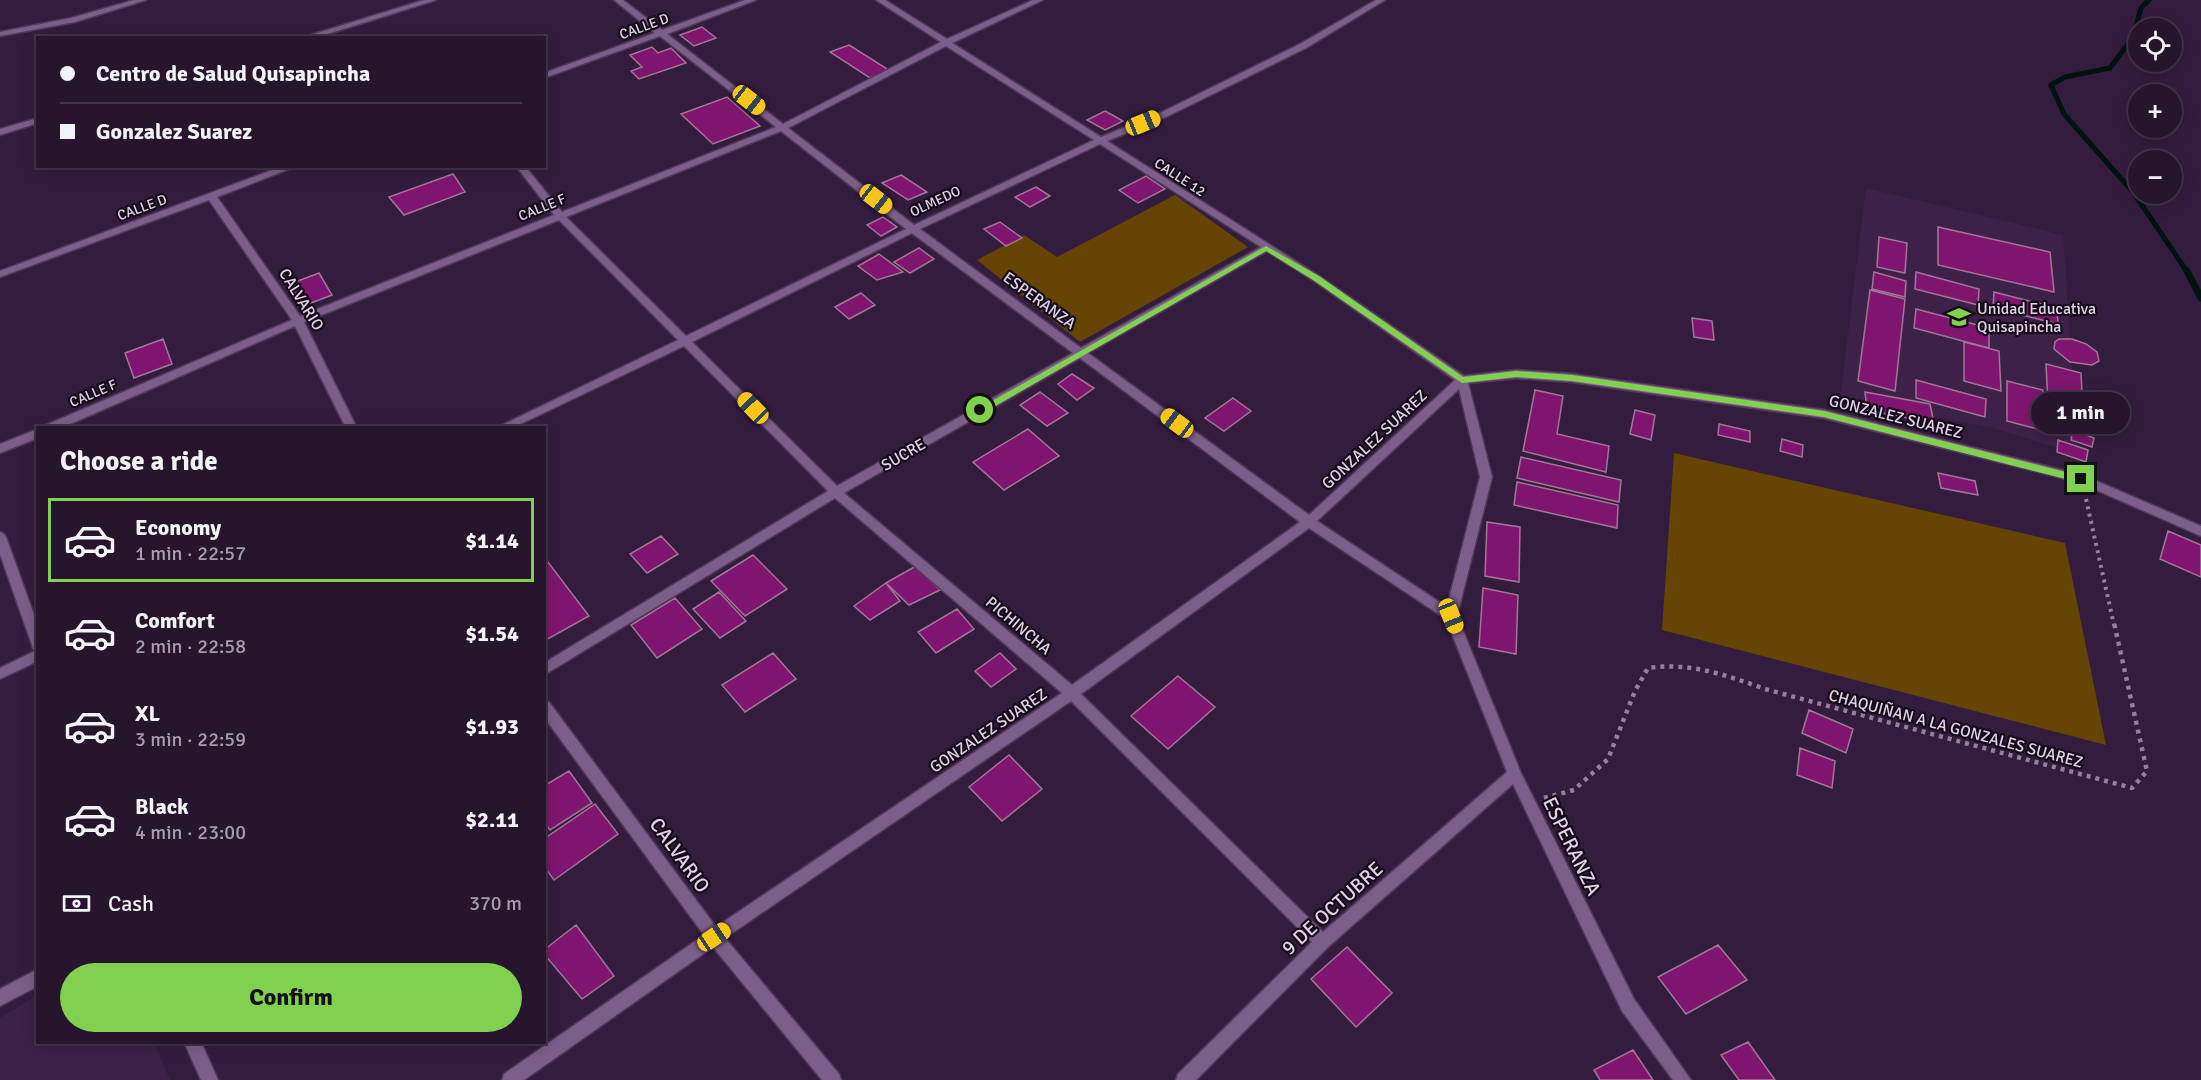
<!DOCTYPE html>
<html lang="en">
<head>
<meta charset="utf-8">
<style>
	body { margin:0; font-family:Signika,sans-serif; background:#2f1e36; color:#f1f3f6; height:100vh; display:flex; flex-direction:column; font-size:22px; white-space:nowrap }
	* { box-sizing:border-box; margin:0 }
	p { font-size:20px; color:#a49faa }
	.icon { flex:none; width:33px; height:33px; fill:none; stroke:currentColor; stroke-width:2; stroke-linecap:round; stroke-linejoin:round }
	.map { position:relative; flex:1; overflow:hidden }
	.sheet { position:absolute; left:36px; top:426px; width:510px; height:618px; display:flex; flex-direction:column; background:#27152e; border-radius:0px; box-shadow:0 3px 15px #0003,0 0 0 2px #43344a }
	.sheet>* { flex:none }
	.guide { position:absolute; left:36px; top:36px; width:510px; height:132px; border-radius:0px; box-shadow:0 3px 15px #0003,0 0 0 2px #43344a; display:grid; align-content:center; height:132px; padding:0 24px; background:#27152e }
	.controls { position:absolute; left:2128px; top:18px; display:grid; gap:12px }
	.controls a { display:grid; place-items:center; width:54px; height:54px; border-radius:50%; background:#27152e; box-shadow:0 3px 15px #0003,0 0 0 2px #43344a; font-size:30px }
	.end { position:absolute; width:27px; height:27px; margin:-14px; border:8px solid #81d050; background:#111; box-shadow:0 0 0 3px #111 }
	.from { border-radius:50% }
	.bubble { position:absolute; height:42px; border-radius:21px; background:#27152e; box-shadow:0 3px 15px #0003,0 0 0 2px #43344a; font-size:20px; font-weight:700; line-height:42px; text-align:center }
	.car { position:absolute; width:18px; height:36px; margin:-18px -9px; border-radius:8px; box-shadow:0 0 4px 2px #0007; background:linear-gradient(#f5c518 24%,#345 0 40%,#f5c518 0 76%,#345 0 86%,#f5c518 0) }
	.guide b { display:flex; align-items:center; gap:21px; height:57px; font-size:22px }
	.guide b+b { border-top:2px solid #43344a }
	.guide i { width:15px; height:15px; background:#f1f3f6 }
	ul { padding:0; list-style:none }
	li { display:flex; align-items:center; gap:18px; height:84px; margin:0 12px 9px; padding:0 12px; border:3px solid transparent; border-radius:0px }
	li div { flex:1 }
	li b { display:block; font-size:22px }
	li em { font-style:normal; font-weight:700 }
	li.current { border-color:#81d050 }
	li>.icon { width:54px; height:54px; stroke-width:1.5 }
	h2 { padding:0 24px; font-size:27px; line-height:72px }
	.pay { display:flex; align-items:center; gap:15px; height:66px; padding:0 24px; font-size:22px }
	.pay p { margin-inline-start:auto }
	.cta { display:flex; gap:12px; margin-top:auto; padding:12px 24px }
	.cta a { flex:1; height:69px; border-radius:36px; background:#81d050; color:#111; font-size:24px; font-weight:700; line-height:69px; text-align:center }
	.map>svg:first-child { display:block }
	.built { fill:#3e2149 }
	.green { fill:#664404 }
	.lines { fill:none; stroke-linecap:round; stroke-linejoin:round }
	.stream-far1 { stroke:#001212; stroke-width:5 }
	.stream { stroke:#001212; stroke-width:7 }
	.building { fill:#7f156f; stroke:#a17797; stroke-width:1.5 }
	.minor-casing { stroke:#503959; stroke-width:3 }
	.path-far1 { stroke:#93809b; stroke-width:4; stroke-dasharray:3 4.5; stroke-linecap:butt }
	.path { stroke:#93809b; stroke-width:4.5; stroke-dasharray:4 5; stroke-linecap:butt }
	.minor { fill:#7d5e8a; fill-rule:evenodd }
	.route { fill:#81d050 }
	.labels { text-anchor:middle; stroke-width:4.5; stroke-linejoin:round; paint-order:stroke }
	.far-street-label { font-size:14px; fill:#e1d2e8; stroke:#160b1b }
	.street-label { font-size:16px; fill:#e1d2e8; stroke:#160b1b }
	.poi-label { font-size:16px; fill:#e1d2e8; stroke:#160b1b; text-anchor:start }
	.near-street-label { font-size:20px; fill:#e1d2e8; stroke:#160b1b }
</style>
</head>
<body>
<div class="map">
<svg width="2201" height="1080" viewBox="0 0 2201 1080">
	<rect width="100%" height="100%" fill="#341c3e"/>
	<path class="built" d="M1866,188L2063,235L2078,454L1993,428L1840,399Z
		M37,995L38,1042L154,1043L170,1080H0V1018Z"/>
	<path class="green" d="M1175,195L1248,247L1080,342L977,260L1024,235L1057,257Z
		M1674,453L2065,543L2106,745L1662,630Z"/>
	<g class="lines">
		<path class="stream-far1" d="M2149,0L2141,8L2133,37L2110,68L2065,77L2051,85L2064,114L2133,192L2188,273"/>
		<path class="stream" d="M2187,271L2201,298"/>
	</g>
	<path class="building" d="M702,27L716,38L694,46L680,35Z
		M849,45L889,70L870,78L830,52Z
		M652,47L658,53L671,48L686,63L639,79L631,71L642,67L630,55Z
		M727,97L760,126L713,144L681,114Z
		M1105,111L1123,121L1105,130L1087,120Z
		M453,174L465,192L404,215L389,197Z
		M901,175L927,192L908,200L882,183Z
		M1146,176L1165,189L1138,203L1119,190Z
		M1036,187L1050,196L1030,207L1015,197Z
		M883,217L897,227L881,236L867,225Z
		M1000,222L1022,238L1006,246L984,229Z
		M1938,227L2050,252L2054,292L1938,265Z
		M1879,237L1907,243L1905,273L1877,267Z
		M919,248L934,259L910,273L894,262Z
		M879,254L903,272L877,280L858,266Z
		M1874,272L1906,281L1905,297L1872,289Z
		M1916,272L1979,289L1978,305L1915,289Z
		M319,273L332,295L303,306L290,284Z
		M1870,290L1905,299L1895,391L1858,381Z
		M1994,292L2057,308L2058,324L1993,308Z
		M861,293L875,305L849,319L835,307Z
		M1916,309L1989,328V348L1914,328Z
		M1692,318L1712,321L1714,340L1694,337Z
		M163,339L172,364L134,378L125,353Z
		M2059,339H2072L2086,344L2097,352L2099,361L2092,365L2070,362L2054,349L2055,342Z
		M1964,342L1999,351L2001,391L1964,381Z
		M2046,364L2081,373L2083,413L2048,403Z
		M1072,374L1094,388L1077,400L1058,384Z
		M1916,380L1986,399L1985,417L1916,398Z
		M2007,381L2043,390L2045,431L2007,421Z
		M1535,390L1563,396L1557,434L1609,446L1606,472L1523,451Z
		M1040,392L1068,413L1047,426L1020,405Z
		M1865,392L1930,404L1934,423L1867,410Z
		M1233,398L1251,411L1224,431L1205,418Z
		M1635,410L1655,415L1651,440L1630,434Z
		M1719,424L1750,431V442L1718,435Z
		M1028,429L1059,456L1004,490L973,462Z
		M2073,430L2094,438L2092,447L2071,440Z
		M1782,439L1803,445L1802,457L1780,451Z
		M2058,440L2088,450L2086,462L2057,452Z
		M1521,457L1621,480L1619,502L1517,478Z
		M1938,473L1975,481L1978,495L1941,488Z
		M1517,482L1618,505L1617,528L1514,505Z
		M1487,522L1520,527L1519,582L1485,576Z
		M2168,531L2201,545V577L2160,559Z
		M661,536L678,554L647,573L630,554Z
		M753,555L787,589L745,616L711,581Z
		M544,557L589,616L544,641Z
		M916,566L940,590L909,605L886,583Z
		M886,583L900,601L870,620L854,606Z
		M1483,588L1518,595L1516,654L1479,647Z
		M719,592L746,621L720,638L693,609Z
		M675,598L702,629L657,658L631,625Z
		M957,609L974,629L936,653L918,632Z
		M773,653L796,679L745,712L722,685Z
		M1000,653L1016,669L991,687L975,671Z
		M1178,676L1215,707L1168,749L1131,716Z
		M1809,710L1853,729L1846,753L1802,733Z
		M1800,748L1835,761L1832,788L1797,775Z
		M1009,755L1042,789L1002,821L969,787Z
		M569,771L592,803L550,830L544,822V786Z
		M595,804L618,834L554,880L544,866V839Z
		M576,925L614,976L582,999L544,954V950Z
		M1718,945L1747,980L1686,1014L1658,977Z
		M1347,947L1392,993L1356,1027L1311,979Z
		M1748,1042L1775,1080H1739L1721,1055Z
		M1633,1050L1653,1080H1600L1594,1070Z"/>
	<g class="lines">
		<g class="minor-casing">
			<path id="minor" d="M134,0H146L75,22L0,36V32L71,18Z
				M424,0H436L315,38H301Z
				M614,0H623L662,30L745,0H756L667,34L783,124L941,42L876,0H885L947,39L1033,0H1043L952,43L1101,137L1162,112L1300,44L1376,0H1385L1306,48L1168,116L1107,141L1319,276L1464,376L1516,370L1572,374L1824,410L2085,476L2201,526V536L2078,482L1824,418L1572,382L1516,378L1468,383L1492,477L1457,616L1521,773L1634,999L1691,1080H1673L1622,1011L1513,784L1328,947L1196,1080H1176L1178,1074L1312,942L1071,701L725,938L839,1074L841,1080H822L713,947L524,1080H502L504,1074L704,935L544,717V700L549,702L716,927L1062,693L835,498L544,675V663L828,491L684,346L512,428H496L678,340L559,220L304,322L357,428H346L295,326L61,428H45L46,425L292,320L209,200L0,277V271L283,166H297L217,197L300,316L554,215L516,166H525L562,212L776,127L660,36L544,78V73L655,33ZM946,46L1094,140L914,225L788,128ZM781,131L906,229L686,336L566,217ZM1100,144L1261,247L1081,348L920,229ZM912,233L1073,353L837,486L692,342ZM1267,251L1313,280L1455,380L1309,515L1088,353ZM1080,358L1300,522L1072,685L844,493ZM1459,389L1480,477L1447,607L1317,521ZM1309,528L1446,619L1507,772L1323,932L1081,694Z
				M38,118V123L0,135V129Z
				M38,429V438L0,453V444Z
				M0,532L4,534L6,537L38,626V661L0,679V668L37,650L33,649L32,645L0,554Z
				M38,969V986L0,1006V989Z
				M184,1042H201L218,1080H201Z"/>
		</g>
		<path class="path-far1" d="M2086,499L2114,625"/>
		<path class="path" d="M1544,798L1574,790L1608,759L1635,691L1648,668C1690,662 1726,675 1765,689L2132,788L2147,771L2114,623"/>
		<use href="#minor" class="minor"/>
	</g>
	<path class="route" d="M1266,246L1319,276L1463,377L1516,371L1572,375L1824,411L2081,476L2086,479L2081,483L1824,417L1572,381L1516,377L1462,383L1313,280L1266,251L983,413L976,410Z"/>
	<defs>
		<g id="school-bare" transform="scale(1.8)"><path d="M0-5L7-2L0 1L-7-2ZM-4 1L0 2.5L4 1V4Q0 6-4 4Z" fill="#81d050" stroke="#160b1b" stroke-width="2.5" paint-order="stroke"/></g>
	</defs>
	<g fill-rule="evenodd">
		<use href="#school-bare" x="1959" y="317"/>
	</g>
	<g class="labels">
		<g class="far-street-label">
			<text transform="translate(644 26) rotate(-20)" y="5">CALLE D</text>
			<text transform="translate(1180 177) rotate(33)" y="5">CALLE 12</text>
			<text transform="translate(935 201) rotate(-25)" y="5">OLMEDO</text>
			<text transform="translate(142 207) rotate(-20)" y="5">CALLE D</text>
			<text transform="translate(542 207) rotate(-22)" y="5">CALLE F</text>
			<text transform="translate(93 393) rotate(-23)" y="5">CALLE F</text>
		</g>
		<g class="street-label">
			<text transform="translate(302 299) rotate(58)" y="6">CALVARIO</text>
			<text transform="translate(1040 300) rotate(36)" y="6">ESPERANZA</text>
			<text transform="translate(1896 416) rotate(14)" y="6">GONZALEZ SUAREZ</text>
			<text transform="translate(1374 439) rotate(-43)" y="6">GONZALEZ SUAREZ</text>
			<text transform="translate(903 454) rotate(-30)" y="6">SUCRE</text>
			<text transform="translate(1019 625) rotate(40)" y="6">PICHINCHA</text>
			<text transform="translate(1956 728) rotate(15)" y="6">CHAQUIÑAN A LA GONZALES SUAREZ</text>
			<text transform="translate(988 730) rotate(-34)" y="6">GONZALEZ SUAREZ</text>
		</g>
		<g class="poi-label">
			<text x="1977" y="314">Unidad Educativa<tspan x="1977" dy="18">Quisapincha</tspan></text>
		</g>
		<g class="near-street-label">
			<text transform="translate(1572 846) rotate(64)" y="7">ESPERANZA</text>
			<text transform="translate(680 855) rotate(54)" y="7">CALVARIO</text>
			<text transform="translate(1332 908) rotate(-42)" y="7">9 DE OCTUBRE</text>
		</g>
	</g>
</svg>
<div class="controls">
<a><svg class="icon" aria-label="locate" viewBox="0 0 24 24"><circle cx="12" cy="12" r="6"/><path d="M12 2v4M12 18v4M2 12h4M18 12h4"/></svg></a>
<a>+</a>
<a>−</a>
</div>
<i class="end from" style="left:980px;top:410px"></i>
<i class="end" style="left:2081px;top:479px"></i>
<div class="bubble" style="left:2031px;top:392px;width:99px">1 min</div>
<i class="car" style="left:749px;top:100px;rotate:128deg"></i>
<i class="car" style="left:1143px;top:123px;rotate:68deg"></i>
<i class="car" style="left:876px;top:199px;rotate:128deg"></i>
<i class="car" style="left:753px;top:408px;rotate:316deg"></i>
<i class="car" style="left:1177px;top:423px;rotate:307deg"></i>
<i class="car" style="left:1451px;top:616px;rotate:158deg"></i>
<i class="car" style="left:714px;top:937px;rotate:56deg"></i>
<div class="guide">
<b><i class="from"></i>Centro de Salud Quisapincha</b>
<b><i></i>Gonzalez Suarez</b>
</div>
<section class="sheet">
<h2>Choose a ride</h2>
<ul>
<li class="current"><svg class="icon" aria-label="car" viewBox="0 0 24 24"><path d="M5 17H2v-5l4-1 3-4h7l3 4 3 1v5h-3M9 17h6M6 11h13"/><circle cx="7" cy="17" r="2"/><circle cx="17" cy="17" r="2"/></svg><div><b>Economy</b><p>1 min · 22:57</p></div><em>$1.14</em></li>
<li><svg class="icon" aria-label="car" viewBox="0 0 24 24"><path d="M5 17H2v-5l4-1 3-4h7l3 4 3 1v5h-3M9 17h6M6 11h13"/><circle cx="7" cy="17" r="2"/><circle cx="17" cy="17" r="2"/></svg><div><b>Comfort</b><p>2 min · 22:58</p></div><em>$1.54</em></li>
<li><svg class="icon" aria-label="car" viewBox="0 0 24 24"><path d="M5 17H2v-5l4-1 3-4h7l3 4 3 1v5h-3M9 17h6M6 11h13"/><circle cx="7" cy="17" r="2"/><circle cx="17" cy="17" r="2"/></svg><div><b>XL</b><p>3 min · 22:59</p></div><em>$1.93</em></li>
<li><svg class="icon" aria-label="car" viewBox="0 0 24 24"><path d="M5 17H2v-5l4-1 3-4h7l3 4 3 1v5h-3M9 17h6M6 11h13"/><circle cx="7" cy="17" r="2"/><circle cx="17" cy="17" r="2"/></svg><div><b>Black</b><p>4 min · 23:00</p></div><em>$2.11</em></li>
</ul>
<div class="pay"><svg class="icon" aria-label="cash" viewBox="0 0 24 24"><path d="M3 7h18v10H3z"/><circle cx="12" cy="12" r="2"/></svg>Cash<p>370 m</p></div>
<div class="cta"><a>Confirm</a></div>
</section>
</div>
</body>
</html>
